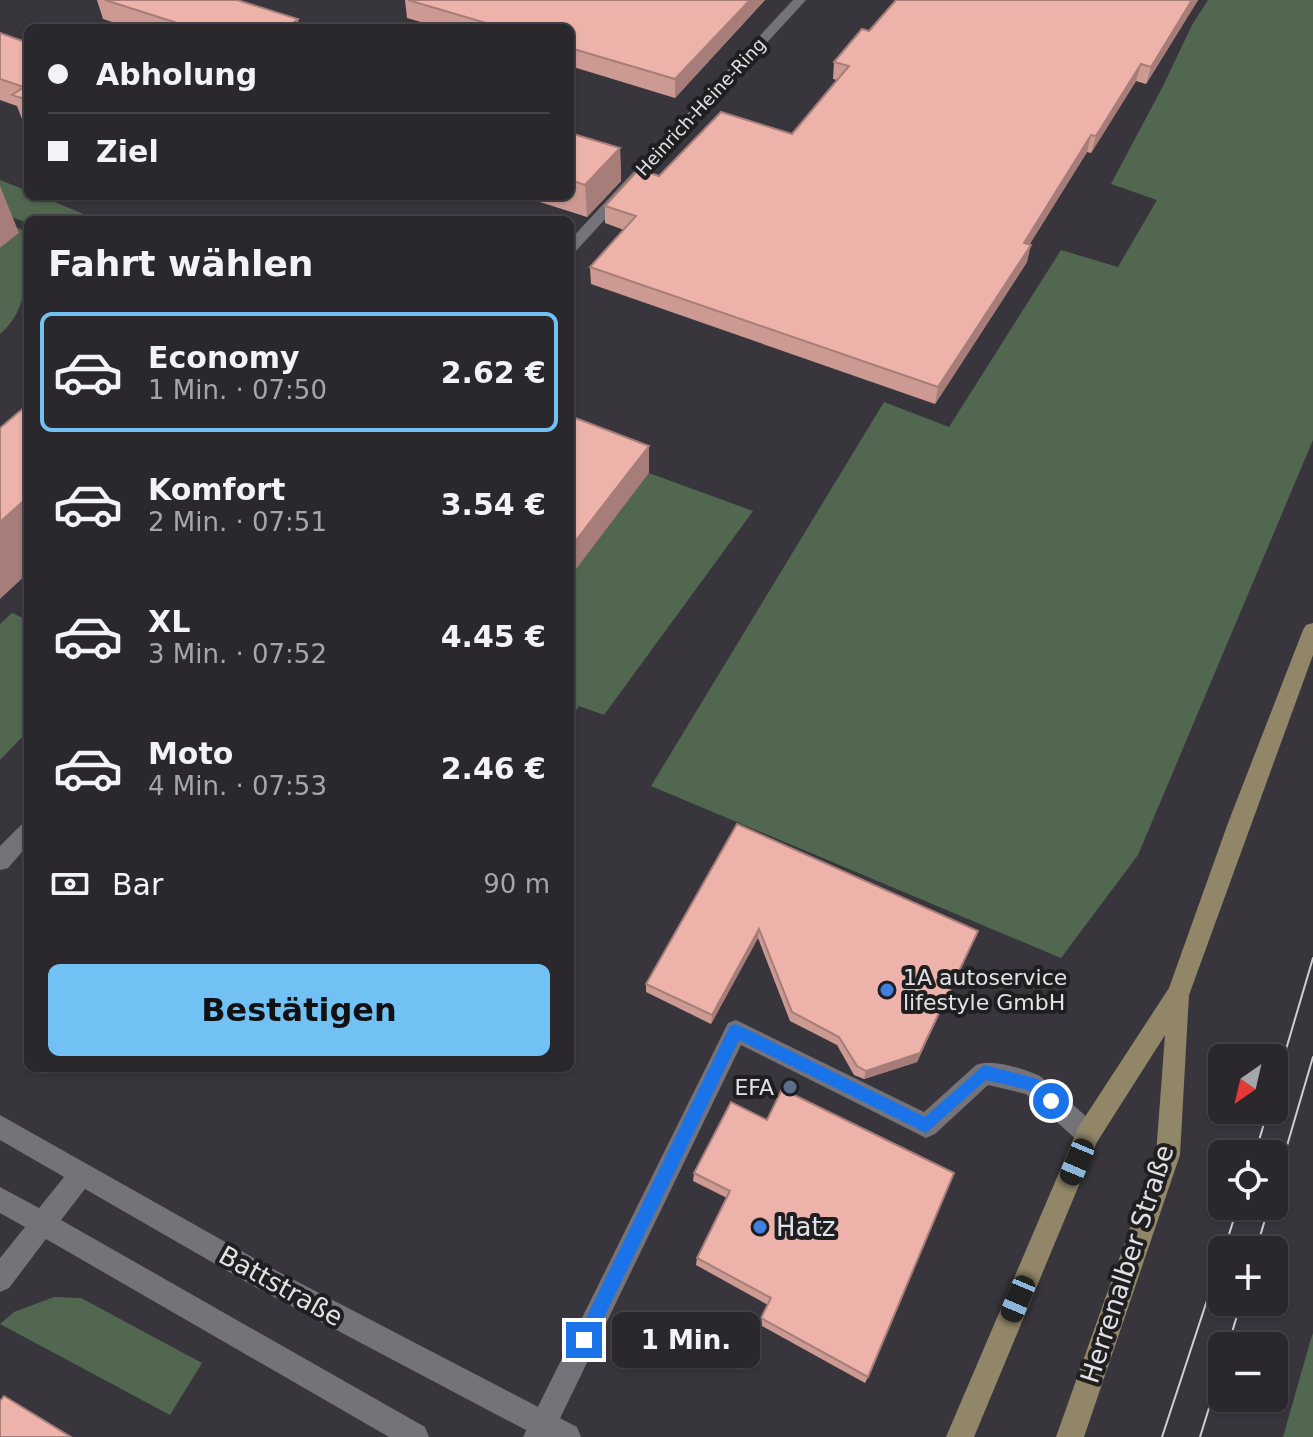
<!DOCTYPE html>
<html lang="de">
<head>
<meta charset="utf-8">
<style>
	body { margin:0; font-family:"DejaVu Sans",sans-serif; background:#323035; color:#f1f3f6; height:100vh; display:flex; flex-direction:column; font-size:30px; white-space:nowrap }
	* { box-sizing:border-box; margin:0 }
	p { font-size:26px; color:#a5a6aa }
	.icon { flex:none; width:44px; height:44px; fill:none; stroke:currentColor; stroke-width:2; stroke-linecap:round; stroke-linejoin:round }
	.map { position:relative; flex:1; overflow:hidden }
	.drawer { position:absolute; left:24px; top:216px; width:550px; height:856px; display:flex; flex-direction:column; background:#2a282d; border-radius:12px; box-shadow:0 2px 6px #0004,0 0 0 2px #464449 }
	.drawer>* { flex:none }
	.hud { position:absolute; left:24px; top:24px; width:550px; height:176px; border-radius:12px; box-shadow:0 2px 6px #0004,0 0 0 2px #464449; display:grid; align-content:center; height:176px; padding:0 24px; background:#2a282d }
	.needle { width:52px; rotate:214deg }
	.fabs { position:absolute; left:1208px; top:1044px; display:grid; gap:16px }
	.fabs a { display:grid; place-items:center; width:80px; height:80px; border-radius:12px; background:#2a282d; box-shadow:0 2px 6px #0004,0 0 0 2px #464449; font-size:40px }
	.end { position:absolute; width:36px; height:36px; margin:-18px; border:10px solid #1a73e8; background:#fff; box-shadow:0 0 0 4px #fff }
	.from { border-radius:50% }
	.bubble { position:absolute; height:56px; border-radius:12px; background:#2a282d; box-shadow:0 2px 6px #0004,0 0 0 2px #464449; font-size:26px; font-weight:600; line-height:56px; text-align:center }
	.car { position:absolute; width:24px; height:48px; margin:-24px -12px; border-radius:10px; box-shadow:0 0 6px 2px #0007; background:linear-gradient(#222 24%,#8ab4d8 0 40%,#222 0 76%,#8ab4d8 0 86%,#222 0) }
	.hud b { display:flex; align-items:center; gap:28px; height:76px; font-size:30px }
	.hud b+b { border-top:2px solid #464449 }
	.hud i { width:20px; height:20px; background:#f1f3f6 }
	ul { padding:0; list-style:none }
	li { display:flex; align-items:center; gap:24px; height:120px; margin:0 16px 12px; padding:0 8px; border:4px solid transparent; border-radius:12px }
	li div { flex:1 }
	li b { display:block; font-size:30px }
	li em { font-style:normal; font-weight:600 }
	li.on { border-color:#72c1f5 }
	li>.icon { width:72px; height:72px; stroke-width:1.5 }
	h2 { padding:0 24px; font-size:36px; line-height:96px }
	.pay { display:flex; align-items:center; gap:20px; height:88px; padding:0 24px; font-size:30px }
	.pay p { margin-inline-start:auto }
	.cta { display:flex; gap:16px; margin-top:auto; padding:16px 24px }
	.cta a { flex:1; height:92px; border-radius:12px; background:#72c1f5; color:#111; font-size:32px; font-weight:600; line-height:92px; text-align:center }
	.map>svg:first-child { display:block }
	.green { fill:#516750 }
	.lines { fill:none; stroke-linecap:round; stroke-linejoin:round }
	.service { fill:#75737a; fill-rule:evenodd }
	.minor { fill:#75737a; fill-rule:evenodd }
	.secondary { fill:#918668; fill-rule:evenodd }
	.tram { stroke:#cfced2; stroke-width:2 }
	.wall { fill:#cc9a93 }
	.shaded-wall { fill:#a67d78 }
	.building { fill:#edb3ab; stroke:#a67d78; stroke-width:2 }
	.route { fill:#1a73e8 }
	.shop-dot { fill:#3f7fe0; stroke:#1f1e21; stroke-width:3 }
	.service-dot { fill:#5c6f8a; stroke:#1f1e21; stroke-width:3 }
	.labels { text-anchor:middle; stroke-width:8; stroke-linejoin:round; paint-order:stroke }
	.far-street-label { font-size:18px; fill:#e2e1e5; stroke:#1f1e21 }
	.poi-label { font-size:22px; fill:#e2e1e5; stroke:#1f1e21; text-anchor:start }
	.near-poi-label { font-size:26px; fill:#e2e1e5; stroke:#1f1e21; text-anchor:start }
	.near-street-label { font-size:26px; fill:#e2e1e5; stroke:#1f1e21 }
</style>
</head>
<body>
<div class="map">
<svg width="1313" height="1437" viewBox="0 0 1313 1437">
	<rect width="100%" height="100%" fill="#38363c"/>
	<path class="green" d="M1208,0H1313V440L1138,855L1061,958L651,786L884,402L949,427L1061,250L1118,267L1157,200L1111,184L1163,86L1192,25Z
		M0,180L28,191V196H40L98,220H28V223L0,213Z
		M0,221L28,232C28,268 30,309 0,334V248L19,233Z
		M649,473L753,511L604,715L579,706L570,719V576Z
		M12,613L23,618L28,613V731L0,760V624Z
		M54,1297L81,1298L202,1363L170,1415L0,1324L14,1312Z
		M1313,1333V1437H1283L1310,1342Z"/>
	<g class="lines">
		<path class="service" d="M736,1020L924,1112L976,1065C993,1058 1023,1069 1040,1076L1097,1126L1100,1134L1097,1142L1088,1146L1079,1142L1026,1094L988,1085L935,1134L926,1138L741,1045L551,1437H523L728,1023Z"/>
		<path class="minor" d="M793,0H806L575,252L570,254V240Z
			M28,822V845L8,868L0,870V846L21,825Z
			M0,1115L275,1270L577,1427L581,1437H539L257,1288L85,1189L61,1220L425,1427L429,1437H389L46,1239L9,1288L0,1292V1258L25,1227L0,1213V1187L39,1208L64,1177L0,1140Z"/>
		<path class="secondary" d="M1313,623V655L1189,995L1180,1155L1084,1437H1056L1156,1155L1165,1035L1097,1142L974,1437H946L1079,1126L1169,988L1228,823L1303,630L1306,625Z"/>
		<path class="tram" d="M1274,1090L1313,958
			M1255,1154L1268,1110
			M1274,1190L1313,1057
			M1224,1250L1238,1206
			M1256,1250L1269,1206
			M1228,1346L1241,1302
			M1162,1437L1222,1255
			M1200,1437L1222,1366"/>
	</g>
	<path class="wall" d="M97,0H237L300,28H130L103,19Z
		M405,0H765L675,98L570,66V28H442L407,18Z
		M896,0H1198L1146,84L1136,81L1091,153L1087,152L1029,245L1027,262L935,404L591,284L590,267L624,230L605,223V206L659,176L792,134L837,80L833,79L834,62L869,31Z
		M0,33L28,43V122L22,119L17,106L0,100Z
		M570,133L620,148L621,181L587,217L521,196H570Z
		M737,824L978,931L917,1062L864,1079L854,1075L837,1045L790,1021L758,938L711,1024L646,992V984Z
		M731,1102L868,1377L865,1383L760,1325L761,1318L768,1305L696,1265L697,1258L727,1198L693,1181L694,1173Z"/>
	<path class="shaded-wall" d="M750,0H765L675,98V79Z
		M1192,0H1198L1146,84L1151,67Z
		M298,19L300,28H286Z
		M1141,64L1136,81L1091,153L1096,136Z
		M1091,135L1087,152L1020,260L1024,243Z
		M620,148L621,181L587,217L585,185Z
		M0,186L19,233L0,248Z
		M1031,245L1027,262L935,404L938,387Z
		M649,446V473L570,577V548Z
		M28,497V573L0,599V522Z
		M759,929L758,938L711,1024L712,1015Z
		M978,931L917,1062L864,1079L866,1071Z"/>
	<path class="building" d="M105,0H237L298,19L286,28H193Z
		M408,0H750L675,79L570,48V28H503Z
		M896,0H1192L1151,67L1141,64L1096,136L1091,135L1024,243L1031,245L938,387L590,267L636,216L605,206L639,169L659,176L721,112L792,134L849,66L834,62L862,29L869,31Z
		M0,33L28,43V100L12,95L24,87L0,79Z
		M570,133L620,148L585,185L570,180Z
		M26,406L28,407V497L0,522V428Z
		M570,416L649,446L570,548Z
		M737,824L978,931L920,1053L866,1071L857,1066L839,1037L792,1012L759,929L712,1015L646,984Z
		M782,1089L954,1173L868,1377L761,1318L771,1298L697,1258L730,1191L694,1173L731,1102L767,1120Z
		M4,1396L71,1437H0V1401Z"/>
	<path class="route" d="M736,1024L925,1117L984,1065L1038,1079L1059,1101L1051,1108L1028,1090L986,1080L926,1133L739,1040L590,1346L584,1349L578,1346L575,1340L578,1334L730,1026Z"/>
	<g class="shop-dot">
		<circle cx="887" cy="990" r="8"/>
		<circle cx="760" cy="1227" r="8"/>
	</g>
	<circle class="service-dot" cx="790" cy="1087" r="8"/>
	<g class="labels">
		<g class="far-street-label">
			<text transform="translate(701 107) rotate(-47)" y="6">Heinrich-Heine-Ring</text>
		</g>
		<g class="poi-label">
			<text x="903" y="985">1A autoservice<tspan x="903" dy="25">lifestyle GmbH</tspan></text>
			<text x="774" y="1095" text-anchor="end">EFA</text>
		</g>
		<g class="near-poi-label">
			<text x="776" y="1236">Hatz</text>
		</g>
		<g class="near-street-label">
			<text transform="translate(1127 1264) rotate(-72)" y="9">Herrenalber Straße</text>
			<text transform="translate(281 1286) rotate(29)" y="9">Battstraße</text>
		</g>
	</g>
</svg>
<div class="fabs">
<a><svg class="needle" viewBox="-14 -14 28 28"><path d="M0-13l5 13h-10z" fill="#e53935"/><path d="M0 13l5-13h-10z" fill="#a5a6aa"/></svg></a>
<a><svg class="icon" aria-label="locate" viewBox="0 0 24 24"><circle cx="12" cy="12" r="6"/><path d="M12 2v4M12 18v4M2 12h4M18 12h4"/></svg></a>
<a>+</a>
<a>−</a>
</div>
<i class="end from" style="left:1051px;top:1101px"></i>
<i class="end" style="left:584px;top:1340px"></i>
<div class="bubble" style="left:612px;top:1312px;width:148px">1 Min.</div>
<i class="car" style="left:1077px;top:1162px;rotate:203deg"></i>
<i class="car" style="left:1018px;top:1299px;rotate:203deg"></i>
<div class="hud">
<b><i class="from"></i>Abholung</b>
<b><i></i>Ziel</b>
</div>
<section class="drawer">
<h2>Fahrt wählen</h2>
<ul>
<li class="on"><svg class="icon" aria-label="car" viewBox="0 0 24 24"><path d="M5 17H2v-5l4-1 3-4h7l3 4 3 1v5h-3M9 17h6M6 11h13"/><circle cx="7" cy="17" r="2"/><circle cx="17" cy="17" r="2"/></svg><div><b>Economy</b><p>1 Min. · 07:50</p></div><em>2.62 €</em></li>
<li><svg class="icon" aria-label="car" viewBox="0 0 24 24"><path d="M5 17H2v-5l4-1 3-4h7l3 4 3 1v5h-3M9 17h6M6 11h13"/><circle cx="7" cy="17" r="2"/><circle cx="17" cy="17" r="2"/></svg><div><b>Komfort</b><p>2 Min. · 07:51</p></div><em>3.54 €</em></li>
<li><svg class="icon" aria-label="car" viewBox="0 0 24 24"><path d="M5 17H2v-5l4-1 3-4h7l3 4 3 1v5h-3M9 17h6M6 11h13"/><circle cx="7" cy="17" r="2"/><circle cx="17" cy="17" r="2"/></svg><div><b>XL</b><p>3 Min. · 07:52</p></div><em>4.45 €</em></li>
<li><svg class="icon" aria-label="car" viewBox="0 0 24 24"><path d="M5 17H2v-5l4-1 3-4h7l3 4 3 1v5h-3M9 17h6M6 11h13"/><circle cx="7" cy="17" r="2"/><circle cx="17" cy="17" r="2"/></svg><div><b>Moto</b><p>4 Min. · 07:53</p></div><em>2.46 €</em></li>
</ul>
<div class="pay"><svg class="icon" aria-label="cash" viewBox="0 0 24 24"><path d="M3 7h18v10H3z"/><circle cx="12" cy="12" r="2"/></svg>Bar<p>90 m</p></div>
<div class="cta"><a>Bestätigen</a></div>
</section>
</div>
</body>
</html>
